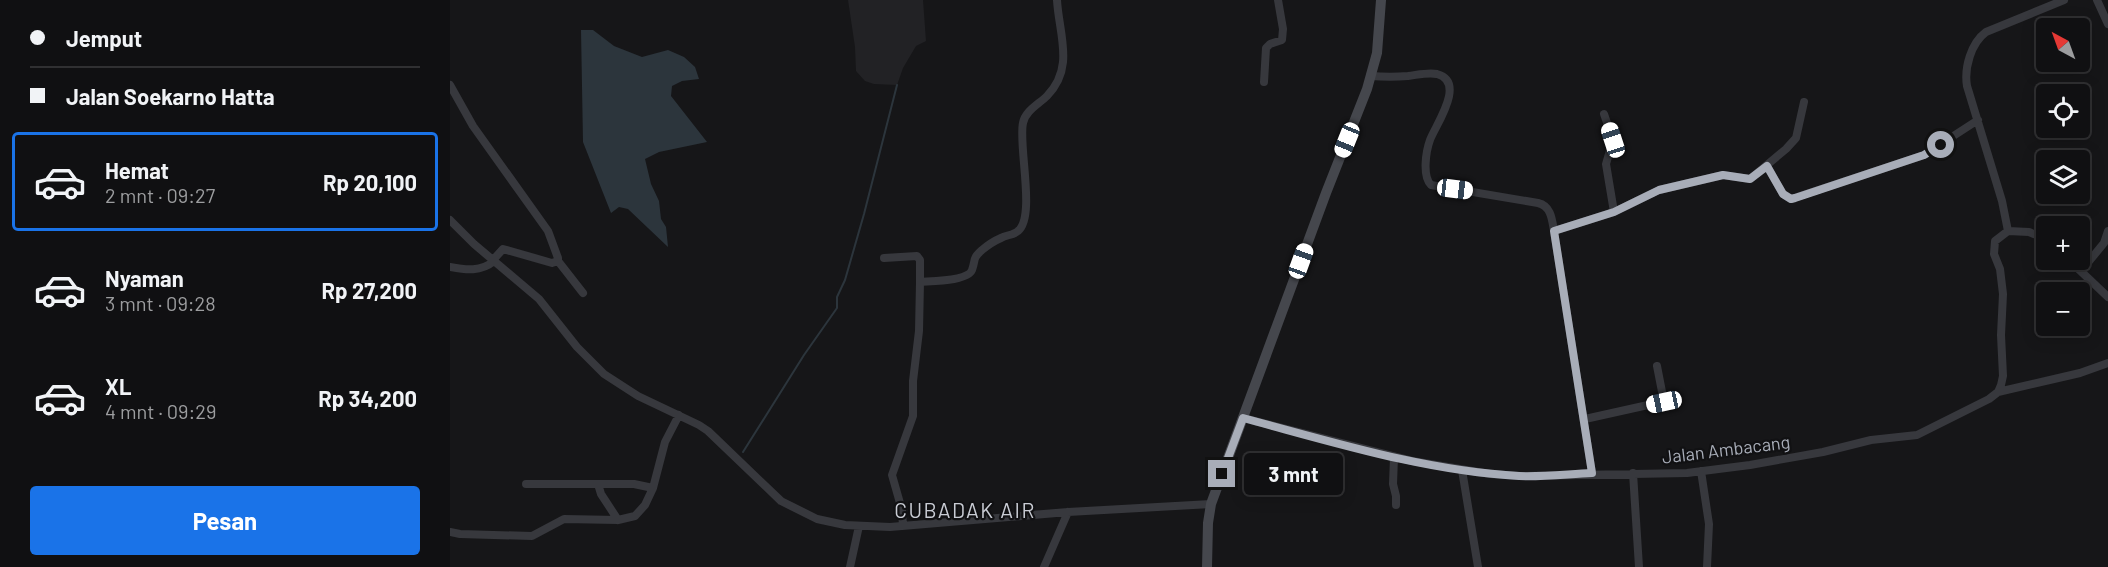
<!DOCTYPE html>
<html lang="id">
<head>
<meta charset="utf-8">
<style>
	body { margin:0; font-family:Barlow,sans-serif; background:#19191b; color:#f1f3f6; height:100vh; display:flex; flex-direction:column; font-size:22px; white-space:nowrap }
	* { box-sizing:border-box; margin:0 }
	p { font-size:20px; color:#9c9d9f }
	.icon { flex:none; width:33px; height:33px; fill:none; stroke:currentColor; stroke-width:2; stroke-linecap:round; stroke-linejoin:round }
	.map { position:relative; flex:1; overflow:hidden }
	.details { display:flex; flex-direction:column; background:#101012; width:450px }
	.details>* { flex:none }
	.guide { display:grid; align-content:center; height:132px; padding:0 30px; background:#101012 }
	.needle { width:39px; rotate:319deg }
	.controls { position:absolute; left:1586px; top:18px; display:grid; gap:12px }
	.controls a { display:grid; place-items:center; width:54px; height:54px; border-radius:6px; background:#101012; box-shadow:0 3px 15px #0003,0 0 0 2px #303032; font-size:30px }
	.end { position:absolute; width:27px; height:27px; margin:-14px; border:8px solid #a8adb8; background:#111; box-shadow:0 0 0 3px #111 }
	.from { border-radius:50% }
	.bubble { position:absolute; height:42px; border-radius:6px; background:#101012; box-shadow:0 3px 15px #0003,0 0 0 2px #303032; font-size:20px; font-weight:700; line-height:42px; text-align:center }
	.car { position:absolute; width:18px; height:36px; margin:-18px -9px; border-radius:8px; box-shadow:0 0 4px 2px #0007; background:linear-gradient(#fff 24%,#345 0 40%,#fff 0 76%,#345 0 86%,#fff 0) }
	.guide b { display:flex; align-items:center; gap:21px; height:57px; font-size:22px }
	.guide b+b { border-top:2px solid #303032 }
	.guide i { width:15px; height:15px; background:#f1f3f6 }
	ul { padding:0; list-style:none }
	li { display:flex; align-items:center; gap:18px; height:99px; margin:0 12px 9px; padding:0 18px; border:3px solid transparent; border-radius:6px }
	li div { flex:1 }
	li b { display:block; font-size:22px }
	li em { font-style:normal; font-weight:700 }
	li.active { border-color:#1a73e8 }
	li>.icon { width:54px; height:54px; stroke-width:1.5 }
	.cta { display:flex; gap:12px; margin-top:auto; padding:12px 30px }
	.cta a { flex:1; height:69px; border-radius:6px; background:#1a73e8; color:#fff; font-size:24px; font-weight:700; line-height:69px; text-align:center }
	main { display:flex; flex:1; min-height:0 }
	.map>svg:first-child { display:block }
	.built { fill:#222225 }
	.water { fill:#2c353c }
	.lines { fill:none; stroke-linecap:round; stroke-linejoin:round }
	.stream { stroke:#2c353c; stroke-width:2 }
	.street { stroke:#37383d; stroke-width:8 }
	.secondary { stroke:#45474d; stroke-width:10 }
	.route { stroke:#a8adb8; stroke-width:8 }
	.labels { text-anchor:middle; stroke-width:4.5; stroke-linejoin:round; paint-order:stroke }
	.street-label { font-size:18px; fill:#a8adb8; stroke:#111113 }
	.quarter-label { font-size:21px; letter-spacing:1.5px; fill:#c9ccd4; stroke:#111113 }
</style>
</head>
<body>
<main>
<section class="details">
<div class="guide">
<b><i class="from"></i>Jemput</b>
<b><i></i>Jalan Soekarno Hatta</b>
</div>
<ul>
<li class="active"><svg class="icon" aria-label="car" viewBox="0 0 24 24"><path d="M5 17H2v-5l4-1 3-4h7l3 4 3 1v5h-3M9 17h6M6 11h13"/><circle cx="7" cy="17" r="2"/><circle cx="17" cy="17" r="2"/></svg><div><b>Hemat</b><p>2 mnt · 09:27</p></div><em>Rp 20,100</em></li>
<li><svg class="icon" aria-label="car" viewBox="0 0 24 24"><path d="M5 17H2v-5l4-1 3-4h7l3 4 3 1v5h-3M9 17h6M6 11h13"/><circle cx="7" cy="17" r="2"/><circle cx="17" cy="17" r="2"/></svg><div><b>Nyaman</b><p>3 mnt · 09:28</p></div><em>Rp 27,200</em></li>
<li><svg class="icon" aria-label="car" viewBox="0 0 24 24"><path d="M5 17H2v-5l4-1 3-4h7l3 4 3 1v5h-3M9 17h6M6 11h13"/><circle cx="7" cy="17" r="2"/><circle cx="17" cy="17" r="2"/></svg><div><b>XL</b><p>4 mnt · 09:29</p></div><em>Rp 34,200</em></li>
</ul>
<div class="cta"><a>Pesan</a></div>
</section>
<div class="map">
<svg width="1658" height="567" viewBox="0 0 1658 567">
	<rect width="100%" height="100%" fill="#161618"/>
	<path class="built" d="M398,0H473L476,41L466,46L453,68L447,85L424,84L415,81L406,71L405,47Z"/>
	<path class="water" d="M131,30H143L164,46L192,57L218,50L234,57L245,67L249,79L232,81L222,86L221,96L257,142L209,152L195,159L201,184L209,201L211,219L216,227L218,247L178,209L169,207L161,213L133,142Z"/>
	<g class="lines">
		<path class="stream" d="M293,452L354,355L387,308V297L395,280L414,214L447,85"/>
		<path class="street" d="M1647,0L1658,24
			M921,76C934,77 946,77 958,76C967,75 978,72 987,74C1017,82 985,126 980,140C976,151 972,176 981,185L1088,203C1101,206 1102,219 1104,231L1142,473
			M814,82L816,48L820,44L832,40L833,29L828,0
			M0,85L23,126L98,231L108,258V261L102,263L53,249L43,260
			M1154,114L1163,140L1156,164L1164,212
			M1317,166L1333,194L1341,199L1474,155L1528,120
			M0,220L24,244L89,299L127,347L154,374L188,396L249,425L258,431L331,501L367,519L395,525L440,527L618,512L761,504
			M1104,231L1164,212L1209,190L1273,175L1300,179L1336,149L1346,138L1354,102
			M1558,231L1552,201L1517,86C1514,68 1521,43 1536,32L1614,0
			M434,258L467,256L470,260V282
			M1619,260L1658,297
			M108,261L133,293
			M0,267C16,270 31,272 44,261
			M1631,271L1654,243L1658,231
			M1207,366L1214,402
			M1548,392L1630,373L1658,363
			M793,418L962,461L1040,474L1071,476L1237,473L1300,465L1373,452L1421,440L1467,435L1539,399L1548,392L1551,385L1553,376L1551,335L1553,294L1550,269L1544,254L1545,241L1558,231L1579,232L1596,239
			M1135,419L1225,399
			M944,457L943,484L946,496V505
			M1012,470L1028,567
			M1251,471L1259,524L1257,567
			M1183,473L1189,567
			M76,484H184L203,488
			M148,484L151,494L168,520
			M453,526L452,510L442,475L463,416V381L469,331L470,282C482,281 518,281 522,270C526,259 522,259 532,250C538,245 544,241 551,238C556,235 564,235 568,231C586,217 568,145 573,123C575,111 589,104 597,96C625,67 609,35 607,0
			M0,532L10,534L82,536L114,519L168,520L185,516L195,505L203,488L215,442L229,415
			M400,567L409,526
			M594,567L618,512"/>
		<path class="secondary" d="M757,567L758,523L761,504L876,193L917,89L927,53L931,0"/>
	</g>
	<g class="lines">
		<path class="route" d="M772,474L793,418C883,442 975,471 1069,476C1093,477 1118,474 1142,473L1104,231L1164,212L1209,190L1273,175L1300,179L1317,166L1333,194L1341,199L1345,198L1474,155L1491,145"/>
	</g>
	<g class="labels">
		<g class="street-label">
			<text transform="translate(1276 450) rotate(-7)" y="6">Jalan Ambacang</text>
		</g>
		<g class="quarter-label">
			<text x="515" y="518">CUBADAK AIR</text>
		</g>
	</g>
</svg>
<div class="controls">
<a><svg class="needle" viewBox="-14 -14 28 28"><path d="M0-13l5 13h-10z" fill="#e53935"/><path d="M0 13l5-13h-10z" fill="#9c9d9f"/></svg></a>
<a><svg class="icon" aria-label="locate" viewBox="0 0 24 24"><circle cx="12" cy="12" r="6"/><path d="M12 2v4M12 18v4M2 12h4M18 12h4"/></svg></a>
<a><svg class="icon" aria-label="layers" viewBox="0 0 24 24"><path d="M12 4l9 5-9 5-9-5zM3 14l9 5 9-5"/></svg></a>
<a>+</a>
<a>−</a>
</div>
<i class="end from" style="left:1491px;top:145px"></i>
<i class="end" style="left:772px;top:474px"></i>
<div class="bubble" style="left:794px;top:453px;width:99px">3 mnt</div>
<i class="car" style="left:897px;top:140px;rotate:202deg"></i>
<i class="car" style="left:1163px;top:140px;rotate:342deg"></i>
<i class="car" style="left:1005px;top:189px;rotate:97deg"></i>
<i class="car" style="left:851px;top:261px;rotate:20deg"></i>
<i class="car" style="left:1214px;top:402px;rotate:258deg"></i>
</div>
</main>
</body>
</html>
